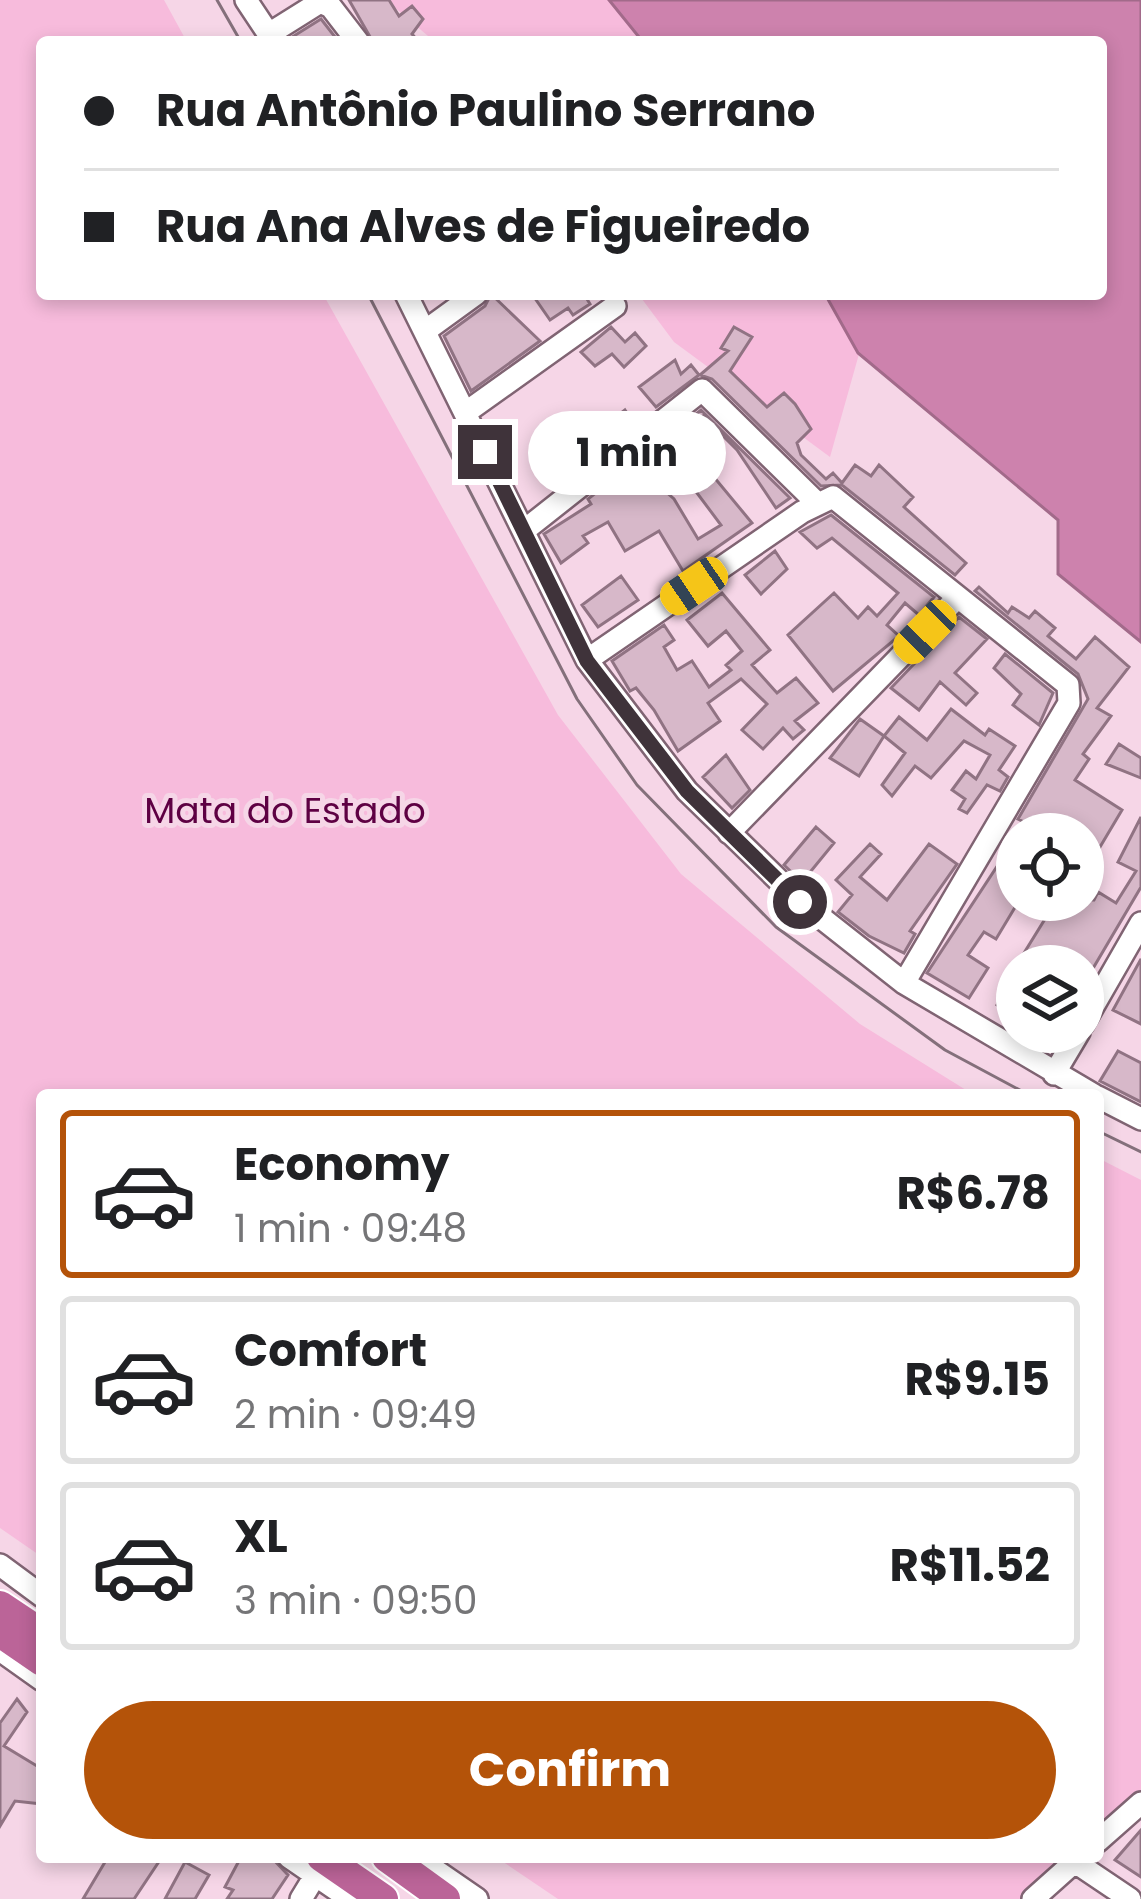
<!DOCTYPE html>
<html lang="en">
<head>
<meta charset="utf-8">
<style>
	body { margin:0; font-family:Poppins,sans-serif; background:#f2f2f2; color:#202124; height:100vh; display:flex; flex-direction:column; font-size:45px; white-space:nowrap }
	* { box-sizing:border-box; margin:0 }
	p { font-size:39px; color:#757577 }
	.icon { flex:none; width:66px; height:66px; fill:none; stroke:currentColor; stroke-width:2; stroke-linecap:round; stroke-linejoin:round }
	.map { position:relative; flex:1; overflow:hidden }
	.panel { position:absolute; left:36px; top:1089px; width:1068px; height:774px; display:flex; flex-direction:column; background:#fff; border-radius:12px; box-shadow:0 6px 18px #0003 }
	.panel>* { flex:none }
	.guide { position:absolute; left:36px; top:36px; width:1071px; height:264px; border-radius:12px; box-shadow:0 6px 18px #0003; display:grid; align-content:center; height:264px; padding:0 48px; background:#fff }
	.tools { position:absolute; left:996px; top:813px; display:grid; gap:24px }
	.tools a { display:grid; place-items:center; width:108px; height:108px; border-radius:50%; background:#fff; box-shadow:0 6px 18px #0003; font-size:60px }
	.end { position:absolute; width:54px; height:54px; margin:-27px; border:15px solid #3f333a; background:#fff; box-shadow:0 0 0 6px #fff }
	.from { border-radius:50% }
	.bubble { position:absolute; height:84px; border-radius:42px; background:#fff; box-shadow:0 6px 18px #0003; font-size:39px; font-weight:700; line-height:84px; text-align:center }
	.car { position:absolute; width:36px; height:72px; margin:-36px -18px; border-radius:15px; box-shadow:0 0 9px 3px #0007; background:linear-gradient(#f5c518 24%,#345 0 40%,#f5c518 0 76%,#345 0 86%,#f5c518 0) }
	.guide b { display:flex; align-items:center; gap:42px; height:114px; font-size:45px }
	.guide b+b { border-top:3px solid #e0e0e0 }
	.guide i { width:30px; height:30px; background:#202124 }
	ul { padding:21px 0 0; list-style:none }
	li { display:flex; align-items:center; gap:36px; height:168px; margin:0 24px 18px; padding:0 24px; border:6px solid #e0e0e0; border-radius:12px }
	li div { flex:1 }
	li b { display:block; font-size:45px }
	li em { font-style:normal; font-weight:700 }
	li.on { border-color:#b45309 }
	li>.icon { width:108px; height:108px; stroke-width:1.5 }
	.cta { display:flex; gap:24px; margin-top:auto; padding:24px 48px }
	.cta a { flex:1; height:138px; border-radius:72px; background:#b45309; color:#fff; font-size:48px; font-weight:700; line-height:138px; text-align:center }
	.map>svg:first-child { display:block }
	.green { fill:#f7bbdc }
	.water { fill:#cd82ad; stroke:#a26a8a; stroke-width:3 }
	.building { fill:#d7b8c9; stroke:#907383; stroke-width:3 }
	.lines { fill:none; stroke-linecap:round; stroke-linejoin:round }
	.minor-casing { stroke:#806473; stroke-width:26 }
	.highway-casing { stroke:#fff; stroke-width:34 }
	.minor { stroke:#fff; stroke-width:21 }
	.highway { stroke:#bb6498; stroke-width:30 }
	.tram { stroke:#84707b; stroke-width:3 }
	.route { stroke:#3f333a; stroke-width:15 }
	.labels { text-anchor:middle; stroke-width:10; stroke-linejoin:round; paint-order:stroke }
	.park-label { font-size:36px; fill:#5e0043; stroke:#f6d6e7 }
</style>
</head>
<body>
<div class="map">
<svg width="1141" height="1899" viewBox="0 0 1141 1899">
	<rect width="100%" height="100%" fill="#f6d6e7"/>
	<path class="green" d="M0,0H164L187,42H42V294H323L558,715L681,874L860,1024L974,1095H42V1557L0,1528Z
		M386,0H970L1007,42H435Z
		M632,294H1101L1141,642L1058,574V520L859,354L830,457L674,342L639,295Z
		M1098,1158L1141,1180V1797L1098,1839Z
		M496,1857H1079L1027,1899H558Z"/>
	<path class="water" d="M609,0H1141V642L1058,574V520L858,353L825,294H1101V42H643Z"/>
	<path class="building" d="M349,0H389L399,16L412,6L423,19L412,34L419,42H373Z
		M321,19L339,42H289V39Z
		M491,294L540,341L471,391L444,336L485,306Z
		M532,294H584L590,304L573,315L568,308L550,320Z
		M611,327L625,342L635,333L646,346L624,367L612,354L595,366L581,352Z
		M734,327L752,337L730,371L767,407L784,393L795,404L811,429L797,443L801,455L826,479L833,473L842,483L855,465L871,476L879,465L913,497L904,507L966,563L955,575L842,485L821,486L712,379L700,375L728,351L721,348Z
		M675,360L681,374L691,365L699,375L656,407L639,387Z
		M625,410L635,424L598,453L586,440Z
		M701,410L790,498L776,508L737,450L703,416L680,435L676,430Z
		M656,445L667,463L654,481L674,499L698,539L721,525L691,485L709,471L752,523L683,571L659,531L625,551L608,522L583,536L588,543L561,563L544,534L591,504L588,499L627,468L632,474Z
		M831,515L934,597L919,615L905,603L887,625L899,636L833,691L788,635L834,593L858,618L868,607L877,616L898,593L832,538L817,548L800,532Z
		M775,551L787,569L761,594L745,575Z
		M621,576L638,600L598,627L582,605Z
		M979,587L1008,613L1012,607L1029,618L1035,611L1055,628L1048,636L1076,659L1095,637L1129,667L1097,708L1111,716L1083,754L1089,759L1075,780L1122,810L1094,857L1083,849V834H1019L1026,823L1018,819L1088,699L1078,674L975,591Z
		M722,593L770,650L752,665L777,693L796,678L818,703L795,721L804,730L793,739L783,728L763,749L742,730L767,704L741,679L708,703L720,721L678,751L654,710L636,688L630,691L612,661L664,625L674,640L664,647L677,670L692,661L709,687L731,670L726,665L742,651L726,631L708,646L687,620Z
		M959,617L987,639L955,673L977,693L966,705L940,682L919,710L891,688Z
		M1005,654L1053,693L1039,725L1013,705L1021,694L994,668Z
		M951,709L985,735L989,729L1015,746L999,770L1008,777L1000,791L987,785L967,813L959,809L965,799L952,790L966,771L976,779L990,755L964,741L931,778L915,766L892,796L882,785L905,753L884,736L899,717L927,740Z
		M860,719L884,736L859,776L830,758Z
		M1119,744L1141,758V778L1106,764Z
		M726,755L750,790L732,808L703,777Z
		M1141,817V887L1092,970L1050,951L1042,964L1024,953L1045,919L1039,914L1046,900H1094L1098,892L1116,903L1136,871L1118,862Z
		M816,827L834,843L802,882L784,865Z
		M1017,836V887L1010,900L1017,904L996,939L984,932L968,955L988,968L969,998L927,973Z
		M870,844L881,854L860,877L887,900L929,844L957,864L910,931L915,934L904,953L869,936L838,912L852,895L836,880Z
		M1141,959V1024L1113,1010Z
		M1017,968V1016L997,1005Z
		M1118,1051L1141,1063V1102L1100,1081Z
		M17,1699L27,1712L4,1746L42,1769V1804L15,1801L0,1826V1723Z
		M1141,1830V1877L1115,1860Z
		M108,1857H162L134,1899H83Z
		M241,1857H271L288,1875L272,1899H227L233,1890L225,1887Z
		M185,1862L209,1875L195,1899H165Z"/>
	<g class="lines">
		<g class="minor-casing">
			<path id="minor" d="M246,0L274,42
				M269,34L320,2L331,7L358,42
				M406,294L587,660L687,791L800,901L904,983L1094,1095
				M425,331L476,294
				M465,413L615,306
				M526,529L702,390L818,504
				M587,660L802,512L833,497L1068,685L1069,703L904,983
				M729,833L957,598
				M1083,1024L1141,923
				M1054,1074L1079,1032
				M1098,1097L1141,1119
				M0,1565L42,1596
				M0,1650L42,1680
				M1098,1841L1141,1803
				M289,1857L350,1899
				M416,1857L477,1899
				M1075,1862L1130,1899
				M301,1899L315,1876
				M1033,1899L1080,1857"/>
		</g>
		<g class="highway-casing">
			<path id="highway" d="M0,1606L42,1634
				M0,1632L42,1661
				M322,1857L383,1899
				M387,1857L445,1899"/>
		</g>
		<use href="#minor" class="minor"/>
		<use href="#highway" class="highway"/>
		<path class="tram" d="M217,0L241,42
			M368,294L577,699L637,785L776,927L945,1050L1029,1095
			M1098,1131L1141,1152"/>
	</g>
	<g class="lines">
		<path class="route" d="M485,452L587,661L687,791L800,902"/>
	</g>
	<g class="labels">
		<g class="park-label">
			<text x="285" y="823">Mata do Estado</text>
		</g>
	</g>
</svg>
<div class="tools">
<a><svg class="icon" aria-label="locate" viewBox="0 0 24 24"><circle cx="12" cy="12" r="6"/><path d="M12 2v4M12 18v4M2 12h4M18 12h4"/></svg></a>
<a><svg class="icon" aria-label="layers" viewBox="0 0 24 24"><path d="M12 4l9 5-9 5-9-5zM3 14l9 5 9-5"/></svg></a>
</div>
<i class="end from" style="left:800px;top:902px"></i>
<i class="end" style="left:485px;top:452px"></i>
<div class="bubble" style="left:528px;top:411px;width:198px">1 min</div>
<i class="car" style="left:694px;top:586px;rotate:236deg"></i>
<i class="car" style="left:925px;top:632px;rotate:224deg"></i>
<div class="guide">
<b><i class="from"></i>Rua Antônio Paulino Serrano</b>
<b><i></i>Rua Ana Alves de Figueiredo</b>
</div>
<section class="panel">
<ul>
<li class="on"><svg class="icon" aria-label="car" viewBox="0 0 24 24"><path d="M5 17H2v-5l4-1 3-4h7l3 4 3 1v5h-3M9 17h6M6 11h13"/><circle cx="7" cy="17" r="2"/><circle cx="17" cy="17" r="2"/></svg><div><b>Economy</b><p>1 min · 09:48</p></div><em>R$6.78</em></li>
<li><svg class="icon" aria-label="car" viewBox="0 0 24 24"><path d="M5 17H2v-5l4-1 3-4h7l3 4 3 1v5h-3M9 17h6M6 11h13"/><circle cx="7" cy="17" r="2"/><circle cx="17" cy="17" r="2"/></svg><div><b>Comfort</b><p>2 min · 09:49</p></div><em>R$9.15</em></li>
<li><svg class="icon" aria-label="car" viewBox="0 0 24 24"><path d="M5 17H2v-5l4-1 3-4h7l3 4 3 1v5h-3M9 17h6M6 11h13"/><circle cx="7" cy="17" r="2"/><circle cx="17" cy="17" r="2"/></svg><div><b>XL</b><p>3 min · 09:50</p></div><em>R$11.52</em></li>
</ul>
<div class="cta"><a>Confirm</a></div>
</section>
</div>
</body>
</html>
